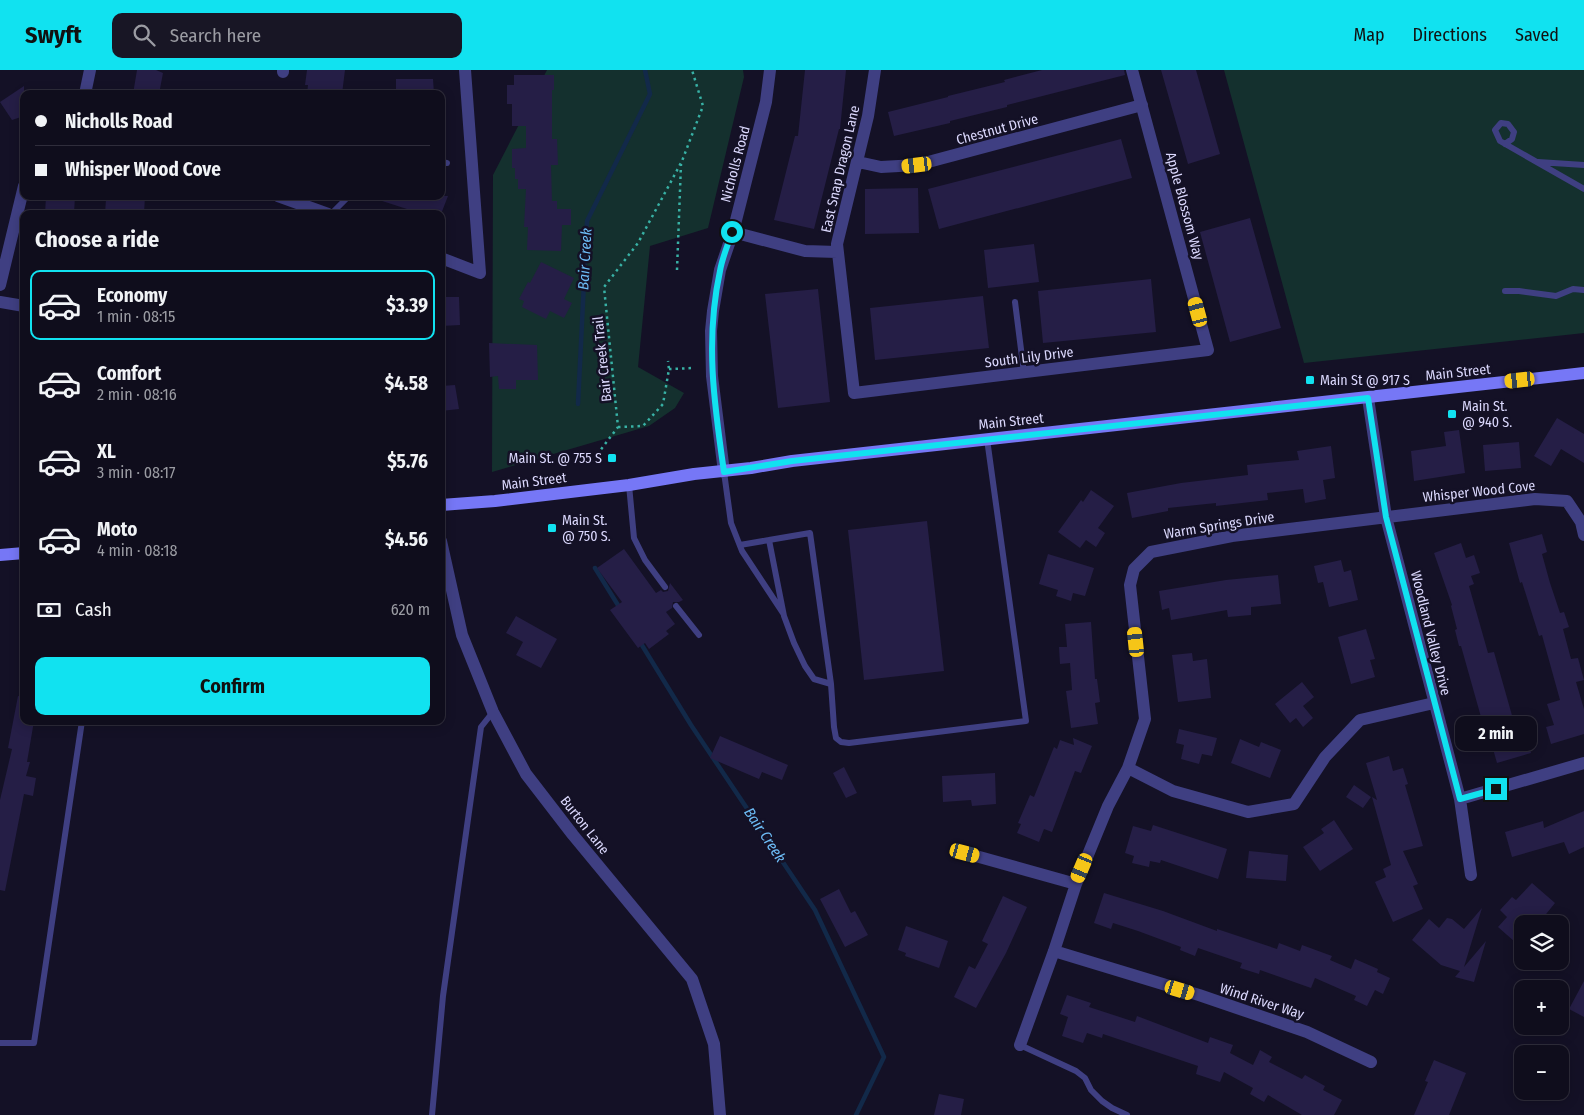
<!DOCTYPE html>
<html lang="en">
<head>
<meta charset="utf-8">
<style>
	body { margin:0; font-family:"Fira Sans Condensed",sans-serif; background:#181625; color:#f1f3f6; height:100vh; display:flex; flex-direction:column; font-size:19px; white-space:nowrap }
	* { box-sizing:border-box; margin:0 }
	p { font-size:16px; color:#9b9ca3 }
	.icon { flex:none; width:28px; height:28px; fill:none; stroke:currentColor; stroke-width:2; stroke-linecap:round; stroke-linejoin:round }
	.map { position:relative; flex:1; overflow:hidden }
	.drawer { position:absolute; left:20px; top:140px; width:425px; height:515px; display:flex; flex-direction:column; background:#0f0d1c; border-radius:10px; box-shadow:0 2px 12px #0003,0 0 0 1px #2f2d3b }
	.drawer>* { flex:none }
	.guide { position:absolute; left:20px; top:20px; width:425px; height:110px; border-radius:10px; box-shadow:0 2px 12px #0003,0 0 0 1px #2f2d3b; display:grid; align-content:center; height:110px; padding:0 15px; background:#0f0d1c }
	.tools { position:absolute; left:1514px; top:845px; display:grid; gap:10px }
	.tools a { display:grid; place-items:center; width:55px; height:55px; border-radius:10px; background:#0f0d1c; box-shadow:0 2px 12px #0003,0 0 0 1px #2f2d3b; font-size:25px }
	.end { position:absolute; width:22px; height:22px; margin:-11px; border:6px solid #11e2f0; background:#111; box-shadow:0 0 0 2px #111 }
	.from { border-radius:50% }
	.bubble { position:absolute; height:35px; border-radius:10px; background:#0f0d1c; box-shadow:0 2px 12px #0003,0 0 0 1px #2f2d3b; font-size:16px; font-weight:700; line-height:35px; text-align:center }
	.car { position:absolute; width:15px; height:30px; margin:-15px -8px; border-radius:6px; box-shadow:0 0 4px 1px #0007; background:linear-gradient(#f5c518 24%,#345 0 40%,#f5c518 0 76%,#345 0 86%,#f5c518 0) }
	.guide b { display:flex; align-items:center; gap:18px; height:48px; font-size:19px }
	.guide b+b { border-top:1px solid #2f2d3b }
	.guide i { width:12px; height:12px; background:#f1f3f6 }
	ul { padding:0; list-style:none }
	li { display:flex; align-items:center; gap:15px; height:70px; margin:0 10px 8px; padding:0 5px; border:2px solid transparent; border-radius:10px }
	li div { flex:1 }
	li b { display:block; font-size:19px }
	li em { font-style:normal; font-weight:700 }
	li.active { border-color:#11e2f0 }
	li>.icon { width:45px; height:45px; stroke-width:1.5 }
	h2 { padding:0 15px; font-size:22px; line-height:60px }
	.pay { display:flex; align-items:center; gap:12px; height:55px; padding:0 15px; font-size:19px }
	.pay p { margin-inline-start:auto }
	.action { display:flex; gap:10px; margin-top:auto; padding:10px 15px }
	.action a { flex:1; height:58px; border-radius:10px; background:#11e2f0; color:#111; font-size:20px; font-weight:700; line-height:58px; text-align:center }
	header { display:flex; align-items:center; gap:30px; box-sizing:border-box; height:70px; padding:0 25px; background:#11e2f0; color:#111 }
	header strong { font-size:24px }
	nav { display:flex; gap:28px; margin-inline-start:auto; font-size:18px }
	.search { width:350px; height:45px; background:#181625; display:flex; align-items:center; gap:12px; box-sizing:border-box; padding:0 18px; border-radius:10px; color:#9b9ca3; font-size:19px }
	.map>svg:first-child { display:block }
	.green { fill:#14302e }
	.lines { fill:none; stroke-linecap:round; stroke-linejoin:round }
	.stream { stroke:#122949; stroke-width:4.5 }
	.building { fill:#251e46 }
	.path { stroke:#38b1a5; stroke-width:2.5; stroke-dasharray:2.5 4; stroke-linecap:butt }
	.service { stroke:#3f3f82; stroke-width:6 }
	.minor { stroke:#3f3f82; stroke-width:12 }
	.tertiary { stroke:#3f3f82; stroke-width:12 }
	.secondary { stroke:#7677f6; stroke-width:12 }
	.route { stroke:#11e2f0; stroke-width:6 }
	.poi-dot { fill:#11e2f0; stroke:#141126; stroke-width:2 }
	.labels { text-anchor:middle; stroke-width:5; stroke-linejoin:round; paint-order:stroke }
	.street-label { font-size:14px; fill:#dbd8fd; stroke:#141126 }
	.poi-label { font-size:14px; fill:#dbd8fd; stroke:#141126; text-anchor:start }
	.water-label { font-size:15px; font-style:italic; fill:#6dbcf6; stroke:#141126 }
</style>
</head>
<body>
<header>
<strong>Swyft</strong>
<div class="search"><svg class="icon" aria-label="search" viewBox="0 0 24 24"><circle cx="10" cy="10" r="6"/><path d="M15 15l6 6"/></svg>Search here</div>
<nav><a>Map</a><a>Directions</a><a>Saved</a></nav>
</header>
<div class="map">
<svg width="1584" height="1045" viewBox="0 0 1584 1045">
	<rect width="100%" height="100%" fill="#141126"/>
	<path class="green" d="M547,0H743L744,7L708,158L650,176L638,297L684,323L675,338L649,356L492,402L493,105Z
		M1224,0H1584V263L1304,293Z"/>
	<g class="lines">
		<path class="stream" d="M578,334L587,151L650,24L645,0
			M595,498L621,540
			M640,572L691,655L815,840L884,987L856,1045"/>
	</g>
	<path class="building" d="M137,0H156L163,3L159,24H133Z
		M307,0H345L342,24H307L308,15H305Z
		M805,0H846L840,59H839L814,159L774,150L795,66H798Z
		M1042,0H1124L1125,5L1007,35V37L950,51V53L894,66L888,42L948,27V26L1005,12L1004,10Z
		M1161,0H1196L1220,84L1188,94Z
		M514,5H554V20H552V69H557L558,95H551L552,131H557V139H571V155H562L561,181L527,180L528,157H524L526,119H518V109H515V98H512V79L526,78V56H512V34H507V15H514Z
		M396,9H433L434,24H396Z
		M24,16V46L12,50L0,32Z
		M1121,69L1132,108L939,159L928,119Z
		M918,118L919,163L865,164V119Z
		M46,126H75L74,144H45Z
		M125,126H145L144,144H105L106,129L125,130Z
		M377,126H448L441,144H409L410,140L376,129Z
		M1250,148L1281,258L1230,272L1200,162Z
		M1034,174L1039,212L988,218L984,180Z
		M541,192L574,208L564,229L572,233L564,248L550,241L546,249L522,237L524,231L519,229L528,212L530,213Z
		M1151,209L1156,262L1043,273L1038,221Z
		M818,219L830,332L778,338L765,224Z
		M983,226L989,278L875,290L870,238Z
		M441,227H459L460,255L441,256Z
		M489,273L537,275L538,310H516V319H499L498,306L490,307Z
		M455,315L459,339L441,341V316Z
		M1557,348L1584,364V393L1561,379L1551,396L1534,386Z
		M1459,360L1465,403L1414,411L1411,381L1446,376L1444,362Z
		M1519,372L1521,398L1485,401L1483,375Z
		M1331,376L1335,408L1323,410L1326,429L1305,433L1303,419L1267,423L1268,430L1216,436V433L1168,438V441L1132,448L1127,423L1181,413L1248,405L1247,395L1299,390L1297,381Z
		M1091,420L1114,436L1098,458L1105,463L1096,477L1086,470L1080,478L1058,462L1081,430L1083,432Z
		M927,451L944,601L864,610L848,460Z
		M1542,464L1547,482L1542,484L1550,513L1560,543L1564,542L1569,557L1563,559L1571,589L1578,588L1584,610L1576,612L1584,639V664L1551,674L1546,657L1554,655L1547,634L1560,630L1542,565L1539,566L1522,512L1520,513L1509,473Z
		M1461,473L1466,488L1474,485L1480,503L1471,506L1474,514L1469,516L1488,583L1494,582L1517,663L1524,660L1531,683L1497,693L1493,679L1487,681L1477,649L1481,647L1461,576H1459L1455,560L1457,559L1451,536L1452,535L1434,483Z
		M624,479L656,523L661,520L663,522L668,521L670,513L683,530L679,532H673L672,538L666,542L675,554L666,561L669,564L649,579L645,573L638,578L610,540L622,532L597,498Z
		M1048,484L1094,498L1085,526L1073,523L1071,531L1056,526L1058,520L1039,514Z
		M1341,490L1344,502L1351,500L1358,530L1329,537L1323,512L1318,513L1314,496Z
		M1278,505L1281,534L1251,537V545L1228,547L1227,540L1171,550L1169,538L1162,540L1159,521L1226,510Z
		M516,546L557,569L541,598L516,585L523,572L506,563Z
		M1091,552L1095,609H1097L1100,632L1095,633L1098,654L1071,658L1066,621L1072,620L1070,593L1060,594L1059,577H1067L1065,554Z
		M1366,559L1375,589L1370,590L1375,607L1351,614L1338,567Z
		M1192,583L1193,591L1207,589L1211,628L1178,632L1172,585Z
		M1302,612L1314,627L1303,636L1313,648L1303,657L1296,648L1290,653L1275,634Z
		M18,626L24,627V651H34L27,692H30L26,706L36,708L33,726L24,724L5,821L0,820V730L12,679L8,678Z
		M1179,659L1217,668L1212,686L1202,684L1199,694L1181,689L1184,675L1176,673Z
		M720,666L788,695L782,710L762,702L759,709L710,688Z
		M1073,668L1092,676L1081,703L1075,701L1052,762L1044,759L1039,772L1017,763L1021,754L1018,753L1030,725L1034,727L1054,677L1057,679L1060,670L1074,675Z
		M1240,669L1259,677L1261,672L1281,680L1270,708L1231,693Z
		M1389,686L1393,701L1403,698L1408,714L1405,715L1423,776L1403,781L1418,814L1413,816L1423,839L1393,852L1375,812L1386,807L1383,799L1391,795L1372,727L1377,730L1366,693Z
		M844,697L857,723L846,728L833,703Z
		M995,703L996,734L972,736L971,730L943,732L942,706Z
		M1354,715L1371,727L1363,738L1346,727Z
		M1584,741V777L1569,784L1564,772L1512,787L1505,762L1543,751L1544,758Z
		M1334,750L1353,779L1320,801L1303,777L1324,763L1321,759Z
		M1153,755L1227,779L1218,809L1161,790L1160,793L1150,791L1149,797L1132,793L1134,786L1125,783L1133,756L1151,761Z
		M1249,781L1288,785L1286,811L1246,808Z
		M1532,813L1555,833L1538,854H1522V864L1515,872L1498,857L1507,847L1500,840L1512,827L1516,830Z
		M839,819L851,843L855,841L868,865L845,877L820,829Z
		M1104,823L1163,841L1217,861V859L1277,879L1279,873L1300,881L1302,875L1332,886L1330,890L1351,899L1355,889L1378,899L1377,902L1390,908L1383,924L1375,920L1367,936L1354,930L1356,926L1315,908L1311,918L1260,900L1259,904L1240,898L1242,893L1198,878L1195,886L1180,880L1181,877L1138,861L1113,853L1111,859L1094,853Z
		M1003,826L1027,837L1006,883L976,938L954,927L969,896L975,899L988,874L982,871Z
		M1482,838L1464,897L1486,871L1474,912L1455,907L1460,901L1441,895L1412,870L1429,849L1439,858L1447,848L1452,849L1464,859Z
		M906,856L948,871L939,898L905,886L906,883L898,880Z
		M1584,911V947L1569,939Z
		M1067,925L1091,933L1089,937L1135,952L1137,946L1208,973L1210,967L1233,975L1230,983L1253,995L1260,980L1272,987L1269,992L1302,1009L1305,1005L1325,1016L1323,1020L1342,1030L1334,1045H1302L1268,1025L1264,1032L1250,1024L1253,1018L1224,1002L1220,1012L1196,1004L1198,996L1103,964L1102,968L1087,963L1083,973L1062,966L1068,947L1060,944Z
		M1434,990L1466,1003L1449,1045H1414L1428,1012L1425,1011Z
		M939,1024L964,1029L961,1045H934Z"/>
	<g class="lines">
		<path class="path" d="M677,200L681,94
			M669,299L694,298
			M618,357L643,356L663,334L669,299L668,291
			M599,385V382L618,357L604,217L638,173L682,91L703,36L692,0"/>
		<path class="service" d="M1505,74L1512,69L1514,62L1508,54L1501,53L1495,60L1500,71L1584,119
			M441,92L447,93
			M1538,92L1584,95
			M331,144L349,126
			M1505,221H1519L1556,226L1573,219L1584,220
			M1015,232L1024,303
			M724,402L731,453L742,481L783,543
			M629,415L634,468L645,490L665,517
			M740,475L769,470
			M676,536L699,565
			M831,614L814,609L805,596L794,573L784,546L769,470L810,463L831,614L834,657L836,668L841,672L849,673L1026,651L987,369
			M0,973H34L82,651
			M1020,975L1076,1001L1085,1008L1091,1020L1102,1031L1112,1038L1127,1045
			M432,1045L443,926L481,657L493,642"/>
		<path class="minor" d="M875,0L868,46L837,174L854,323L1208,280L1132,0
			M283,2V0
			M85,24L90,0
			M858,92L881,97L917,95L1142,35
			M278,126L328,144
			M733,162L805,181L837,182
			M441,188L480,203L465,0
			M0,215L24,116
			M0,232L24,236
			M1368,328L1386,447L1460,729L1471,805
			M1128,698L1173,721L1248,742L1294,734L1325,687L1360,650L1434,633
			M1460,729L1584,693
			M965,783L1076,814
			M1054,881L1199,925L1307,962L1371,992
			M1020,975L1054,881L1076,814L1108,736L1128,698L1145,649L1130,515L1134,499L1151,482L1232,466L1535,429L1567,431L1581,452L1584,465"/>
		<path class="tertiary" d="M724,402L712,306L711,261L713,241L720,200L733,162L766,32L770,0
			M441,471L462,565L493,642L526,704L573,765L692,909L714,974L720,1045"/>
		<path class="secondary" d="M441,435L495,431L629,415L694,404L751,398L792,391L1584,303
			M0,485L24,483"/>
	</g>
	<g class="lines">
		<path class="route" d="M732,162C728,175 722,188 720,201C705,270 714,333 724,402L792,391L1368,328L1386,447L1460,729L1496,719"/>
	</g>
	<g class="poi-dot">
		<rect x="1305" y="305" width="10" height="10" rx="2.5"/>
		<rect x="1447" y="339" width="10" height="10" rx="2.5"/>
		<rect x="607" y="383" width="10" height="10" rx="2.5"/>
		<rect x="547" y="453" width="10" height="10" rx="2.5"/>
	</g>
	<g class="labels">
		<g class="street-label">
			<text transform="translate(997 59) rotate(-15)" y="5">Chestnut Drive</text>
			<text transform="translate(735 94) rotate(-75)" y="5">Nicholls Road</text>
			<text transform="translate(840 99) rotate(-77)" y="5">East Snap Dragon Lane</text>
			<text transform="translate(1185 136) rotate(75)" y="5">Apple Blossom Way</text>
			<text transform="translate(1029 287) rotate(-7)" y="5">South Lily Drive</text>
			<text transform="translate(602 289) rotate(-96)" y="5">Bair Creek Trail</text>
			<text transform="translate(1458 302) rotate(-6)" y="5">Main Street</text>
			<text transform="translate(1011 351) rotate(-6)" y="5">Main Street</text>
			<text transform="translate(534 411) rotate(-7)" y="5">Main Street</text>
			<text transform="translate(1479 421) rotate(-6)" y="5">Whisper Wood Cove</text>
			<text transform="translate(1219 455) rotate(-9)" y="5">Warm Springs Drive</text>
			<text transform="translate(1431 563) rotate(76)" y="5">Woodland Valley Drive</text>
			<text transform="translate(585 755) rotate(52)" y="5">Burton Lane</text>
			<text transform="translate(1262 931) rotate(18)" y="5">Wind River Way</text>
		</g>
		<g class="poi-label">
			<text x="1320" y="315">Main St @ 917 S</text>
			<text x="1462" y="341">Main St.<tspan x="1462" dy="16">@ 940 S.</tspan></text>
			<text x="602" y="393" text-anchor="end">Main St. @ 755 S</text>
			<text x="562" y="455">Main St.<tspan x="562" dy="16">@ 750 S.</tspan></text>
		</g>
		<g class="water-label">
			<text transform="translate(585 189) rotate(-87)" y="5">Bair Creek</text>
			<text transform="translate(765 765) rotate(56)" y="5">Bair Creek</text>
		</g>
	</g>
</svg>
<div class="tools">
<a><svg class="icon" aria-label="layers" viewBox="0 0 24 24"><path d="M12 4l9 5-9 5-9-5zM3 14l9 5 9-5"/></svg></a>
<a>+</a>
<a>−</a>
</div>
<i class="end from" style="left:732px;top:162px"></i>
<i class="end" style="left:1496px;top:719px"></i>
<div class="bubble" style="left:1455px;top:646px;width:82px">2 min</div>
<i class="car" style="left:917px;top:95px;rotate:263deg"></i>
<i class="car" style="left:1198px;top:242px;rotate:345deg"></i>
<i class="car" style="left:1520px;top:310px;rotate:264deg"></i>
<i class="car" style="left:1136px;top:572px;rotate:354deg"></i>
<i class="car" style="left:965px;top:783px;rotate:105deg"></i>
<i class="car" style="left:1082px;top:798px;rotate:203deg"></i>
<i class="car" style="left:1180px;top:920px;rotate:107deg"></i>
<div class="guide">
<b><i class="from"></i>Nicholls Road</b>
<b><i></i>Whisper Wood Cove</b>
</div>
<section class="drawer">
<h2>Choose a ride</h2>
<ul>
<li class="active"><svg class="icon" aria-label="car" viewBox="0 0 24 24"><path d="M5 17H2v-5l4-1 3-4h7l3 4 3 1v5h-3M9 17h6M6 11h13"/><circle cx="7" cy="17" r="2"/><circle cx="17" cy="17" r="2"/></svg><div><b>Economy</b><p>1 min · 08:15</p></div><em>$3.39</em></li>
<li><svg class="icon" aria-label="car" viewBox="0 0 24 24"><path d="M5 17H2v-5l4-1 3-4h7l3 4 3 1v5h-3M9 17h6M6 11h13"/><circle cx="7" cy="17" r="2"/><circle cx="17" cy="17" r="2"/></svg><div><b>Comfort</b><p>2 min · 08:16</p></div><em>$4.58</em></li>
<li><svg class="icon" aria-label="car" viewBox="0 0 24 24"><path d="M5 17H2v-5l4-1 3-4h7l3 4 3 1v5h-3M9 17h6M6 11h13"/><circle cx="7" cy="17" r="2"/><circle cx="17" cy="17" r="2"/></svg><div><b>XL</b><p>3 min · 08:17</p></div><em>$5.76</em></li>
<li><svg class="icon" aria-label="car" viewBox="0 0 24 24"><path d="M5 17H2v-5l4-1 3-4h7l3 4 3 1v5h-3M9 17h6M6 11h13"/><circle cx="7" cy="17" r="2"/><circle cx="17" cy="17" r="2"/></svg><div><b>Moto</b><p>4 min · 08:18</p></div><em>$4.56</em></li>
</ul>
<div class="pay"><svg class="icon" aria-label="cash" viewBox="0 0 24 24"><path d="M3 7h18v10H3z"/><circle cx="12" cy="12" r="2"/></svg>Cash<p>620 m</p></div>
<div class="action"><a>Confirm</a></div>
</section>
</div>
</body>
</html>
